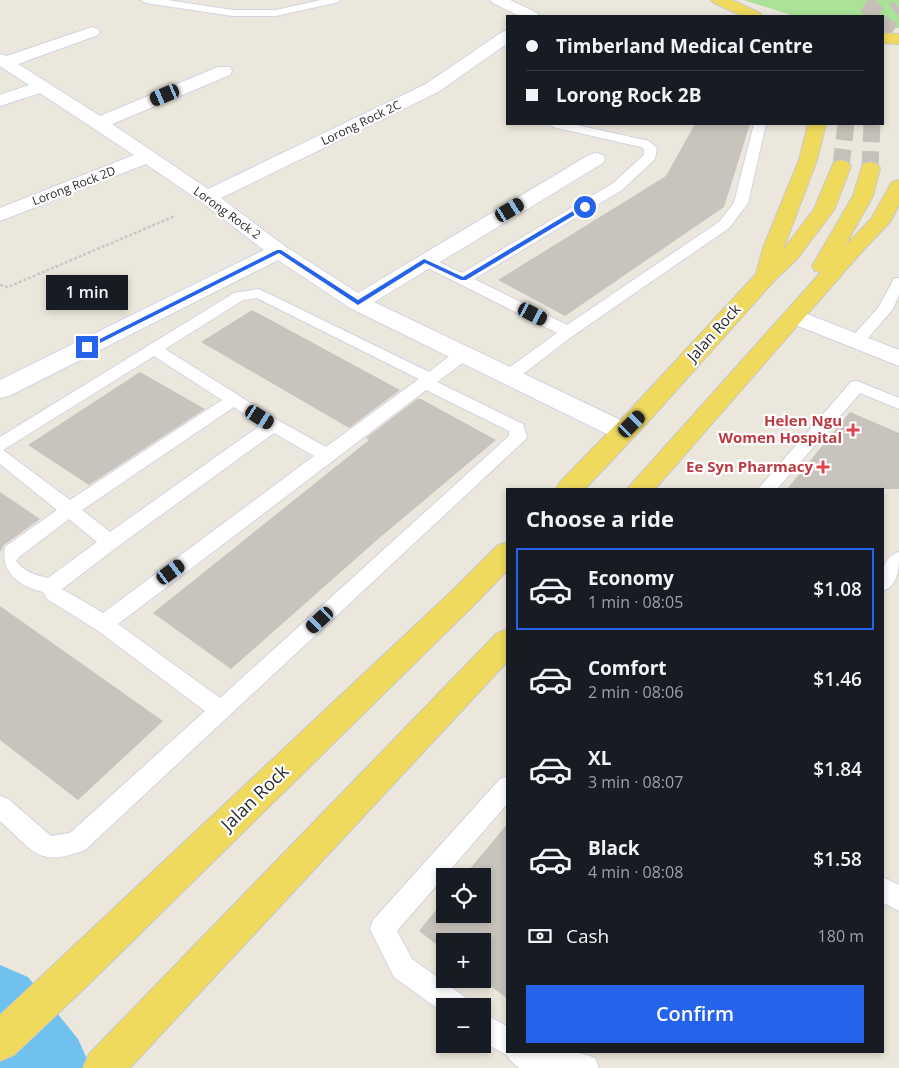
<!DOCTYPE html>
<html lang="en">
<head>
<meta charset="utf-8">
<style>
	body { margin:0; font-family:"Open Sans",sans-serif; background:#20242c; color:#f1f3f6; height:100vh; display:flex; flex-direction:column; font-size:19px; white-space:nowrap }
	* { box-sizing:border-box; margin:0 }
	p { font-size:16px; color:#9ea1a6 }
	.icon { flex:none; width:28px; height:28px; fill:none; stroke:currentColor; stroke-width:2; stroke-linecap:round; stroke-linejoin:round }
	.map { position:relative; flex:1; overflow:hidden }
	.side { position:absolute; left:506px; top:488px; width:378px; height:565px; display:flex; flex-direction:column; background:#171b24; border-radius:0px; box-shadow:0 2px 8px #0003 }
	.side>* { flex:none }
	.top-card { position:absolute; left:506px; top:15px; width:378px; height:110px; border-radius:0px; box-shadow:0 2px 8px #0003; display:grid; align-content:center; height:110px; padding:0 20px; background:#171b24 }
	.tools { position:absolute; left:436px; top:868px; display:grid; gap:10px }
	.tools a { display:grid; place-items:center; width:55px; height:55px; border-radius:0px; background:#171b24; box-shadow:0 2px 8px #0003; font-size:25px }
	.end { position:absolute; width:22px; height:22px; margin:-11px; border:6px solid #2563eb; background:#fff; box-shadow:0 0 0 2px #fff }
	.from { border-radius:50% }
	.bubble { position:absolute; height:35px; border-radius:0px; background:#171b24; box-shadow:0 2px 8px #0003; font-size:16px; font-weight:600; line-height:35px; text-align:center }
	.car { position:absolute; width:15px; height:30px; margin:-15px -8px; border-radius:6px; box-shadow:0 0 4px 1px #0007; background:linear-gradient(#222 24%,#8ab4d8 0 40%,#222 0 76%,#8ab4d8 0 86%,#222 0) }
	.top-card b { display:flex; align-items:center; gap:18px; height:48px; font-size:19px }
	.top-card b+b { border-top:1px solid #363941 }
	.top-card i { width:12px; height:12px; background:#f1f3f6 }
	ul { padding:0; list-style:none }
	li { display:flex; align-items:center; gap:15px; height:82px; margin:0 10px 8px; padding:0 10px; border:2px solid transparent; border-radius:0px }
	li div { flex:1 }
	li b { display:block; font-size:19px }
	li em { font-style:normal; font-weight:600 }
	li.current { border-color:#2563eb }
	li>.icon { width:45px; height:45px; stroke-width:1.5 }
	h2 { padding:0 20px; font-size:22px; line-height:60px }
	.pay { display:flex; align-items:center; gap:12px; height:55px; padding:0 20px; font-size:19px }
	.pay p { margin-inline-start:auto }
	.cta { display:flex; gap:10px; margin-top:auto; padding:10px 20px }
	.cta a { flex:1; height:58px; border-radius:0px; background:#2563eb; color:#fff; font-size:20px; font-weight:600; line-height:58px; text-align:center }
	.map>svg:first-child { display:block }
	.green { fill:#abe299 }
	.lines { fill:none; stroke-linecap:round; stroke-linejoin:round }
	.river { fill:#70c1ed; fill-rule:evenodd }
	.building { fill:#c8c3bc }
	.primary-tunnel { stroke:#c5c1b8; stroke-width:17; stroke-dasharray:17 9; stroke-linecap:butt }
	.service-casing { stroke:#d2d3e3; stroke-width:2 }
	.minor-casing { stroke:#d2d3e3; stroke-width:2 }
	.primary-casing { stroke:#c8c8c8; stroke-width:2 }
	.path { stroke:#c8c8c8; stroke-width:2.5; stroke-dasharray:3 2; stroke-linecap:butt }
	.service { fill:#fff; fill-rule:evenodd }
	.minor { fill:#fff; fill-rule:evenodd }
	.primary { fill:#efda5e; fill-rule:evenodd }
	.route { fill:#2563eb }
	.health-dot { fill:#e0444e; stroke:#fff; stroke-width:2 }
	.labels { text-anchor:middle; stroke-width:4.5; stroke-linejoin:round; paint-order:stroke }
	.far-street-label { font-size:12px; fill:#2a2a2a; stroke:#fff }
	.street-label { font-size:15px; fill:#2a2a2a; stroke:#fff }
	.health-label { font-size:15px; font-weight:bold; fill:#be3a42; stroke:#fff; text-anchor:end }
	.near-street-label { font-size:18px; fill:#2a2a2a; stroke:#fff }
</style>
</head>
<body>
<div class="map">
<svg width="899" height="1068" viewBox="0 0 899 1068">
	<rect width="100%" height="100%" fill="#ece7dc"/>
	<path class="green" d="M744,0H899V28H883L882,16H794Z"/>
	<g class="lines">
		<path class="river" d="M0,965L28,977L78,1039L91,1068H0Z"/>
	</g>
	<path class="building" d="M695,124H750L724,207L565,316L498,280L666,176Z
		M252,310L400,390L349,428L201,342Z
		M140,372L205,409L89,485L28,445Z
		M417,399H421L496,440L377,540L231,669L153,613L369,440L366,438Z
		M850,412L899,433V489H787Z
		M0,492L40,519L4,545L0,552Z
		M0,606L163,721L78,800L0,740Z
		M508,823V999L481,979L482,941H445V951L419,931L445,899V914H482V876H464Z"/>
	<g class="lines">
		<path class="primary-tunnel" d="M868,16L872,8L881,0
			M882,34L894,12L899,7
			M841,166L846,124
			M870,168L872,124"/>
		<g class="service-casing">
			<path id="service" d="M141,0H167L233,10H276L321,0H340L339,2L276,16H233L146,3Z
				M551,124H572L649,141L657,148L655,159L622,190L474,279L567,325L719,222L734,203L754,124H766L748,203L729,228L574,335L515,380L509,381L503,380L501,376L503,372L557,333L420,264L418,261L420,258H430L462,273L612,184L644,155V149L641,147L553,127Z
				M899,278V295L893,309L862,345H850L848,342L850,339L878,308L894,279Z
				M259,289L429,372L456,351H468L470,355L468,359L437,382L523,424L527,438L85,850C37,868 34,851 0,821V796L8,799L51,836L70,833L205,711L97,630L47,599L43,592C23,587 0,575 5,547L57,510L0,464V437L234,293ZM257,298L419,379L326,447L279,421L165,349L243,300ZM154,356L222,400L70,500L3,450ZM426,390L509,431V436L220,698L118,624ZM234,407L261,425L110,532L82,510ZM274,433L314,456L103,613L62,589L117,547ZM69,519L97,542L48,578C34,575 25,572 16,561L19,557Z
				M857,381L899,398V409L860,393L777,489H758L851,382Z
				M899,552C899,567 899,586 882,591C882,576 881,557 899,552Z
				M508,776V803L397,931L412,959L465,997L469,1006H445V1014L394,977L370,929L373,920L500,779Z
				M882,877L899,885V911L882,902Z
				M482,1012L508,1027V1051C536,1051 568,1047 595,1058L599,1068H519L510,1060L508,1056L482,1041Z"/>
		</g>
		<g class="minor-casing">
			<path id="minor" d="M490,0H510L537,13L539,16H519L493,3Z
				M92,27L98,29L100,32L98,35L18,64L100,116L218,67H230L232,71L230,75L112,124L208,189L426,84L502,32L508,30V43L438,92L221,198L286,247L358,293L589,155L596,153L603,155L605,159L603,163L374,302L633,426L637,432L633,438L624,440L615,438L350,308L278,260L9,396L0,398V380L264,250L200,201L146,164L0,221V208L134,155L40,93L0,106V95L29,85L0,66V54L7,56Z
				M794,309L899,350V366L786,321L783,316L786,311Z"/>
		</g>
		<g class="primary-casing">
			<path id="primary" d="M711,0H732L760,13L762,16H742L714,3Z
				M882,33L899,34V44L882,43Z
				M808,124H826L817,160L783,250L814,209L834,162L841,160L848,162L851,166L834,210L797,259L774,281L648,422L585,489H556L560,482L630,410L756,274L763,248L799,160Z
				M870,162L877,164L880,168L873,196L845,246L871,219L892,182L899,180V205L890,222L858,256L655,489H627L821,272L815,271L812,266L853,196L863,164Z
				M508,542V570L476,603L87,986L14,1055L0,1061V1015L456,587L498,545Z
				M508,629V661L130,1068H83L89,1054L497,633Z"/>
		</g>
		<path class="path" d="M0,285L8,287L175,216"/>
		<use href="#service" class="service"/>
		<use href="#minor" class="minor"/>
		<use href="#primary" class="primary"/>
	</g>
	<path class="route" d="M583,205L588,207L466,280H461L425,263L358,305L279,253L90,348L84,347L277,250H281L358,300L424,259L463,277Z"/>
	<g class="health-dot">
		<path d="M850.5 422.5h5v5h5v5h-5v5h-5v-5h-5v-5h5z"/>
		<path d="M820.5 459.5h5v5h5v5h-5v5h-5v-5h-5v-5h5z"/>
	</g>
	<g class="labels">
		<g class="far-street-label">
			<text transform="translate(361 123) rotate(-26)" y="4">Lorong Rock 2C</text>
			<text transform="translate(74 186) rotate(-21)" y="4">Lorong Rock 2D</text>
			<text transform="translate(227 213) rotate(36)" y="4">Lorong Rock 2</text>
		</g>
		<g class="street-label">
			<text transform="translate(714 333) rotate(-48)" y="5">Jalan Rock</text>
		</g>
		<g class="health-label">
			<text x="842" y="426">Helen Ngu<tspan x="842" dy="17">Women Hospital</tspan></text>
			<text x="813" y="472">Ee Syn Pharmacy</text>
		</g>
		<g class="near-street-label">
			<text transform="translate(255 798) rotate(-44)" y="6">Jalan Rock</text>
		</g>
	</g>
</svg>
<div class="tools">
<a><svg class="icon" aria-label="locate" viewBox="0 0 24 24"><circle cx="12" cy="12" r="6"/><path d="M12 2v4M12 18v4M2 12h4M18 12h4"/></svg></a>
<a>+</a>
<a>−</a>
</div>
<i class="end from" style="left:585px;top:207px"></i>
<i class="end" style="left:87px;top:347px"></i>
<div class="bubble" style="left:46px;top:275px;width:82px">1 min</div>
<i class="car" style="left:165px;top:95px;rotate:247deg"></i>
<i class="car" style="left:510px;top:210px;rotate:59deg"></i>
<i class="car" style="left:533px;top:314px;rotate:117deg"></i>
<i class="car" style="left:260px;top:417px;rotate:122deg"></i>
<i class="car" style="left:632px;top:424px;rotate:45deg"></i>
<i class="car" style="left:171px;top:572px;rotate:54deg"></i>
<i class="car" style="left:320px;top:620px;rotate:227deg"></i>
<div class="top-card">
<b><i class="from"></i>Timberland Medical Centre</b>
<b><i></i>Lorong Rock 2B</b>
</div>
<section class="side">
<h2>Choose a ride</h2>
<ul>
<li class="current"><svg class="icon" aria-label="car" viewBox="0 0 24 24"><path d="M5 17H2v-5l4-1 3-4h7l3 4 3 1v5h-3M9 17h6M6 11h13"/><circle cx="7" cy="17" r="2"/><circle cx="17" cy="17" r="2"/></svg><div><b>Economy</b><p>1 min · 08:05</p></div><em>$1.08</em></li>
<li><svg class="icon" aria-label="car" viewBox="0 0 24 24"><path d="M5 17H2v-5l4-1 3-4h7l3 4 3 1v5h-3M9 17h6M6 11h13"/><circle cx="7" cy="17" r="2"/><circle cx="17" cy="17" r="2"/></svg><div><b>Comfort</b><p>2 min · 08:06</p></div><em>$1.46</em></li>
<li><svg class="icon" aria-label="car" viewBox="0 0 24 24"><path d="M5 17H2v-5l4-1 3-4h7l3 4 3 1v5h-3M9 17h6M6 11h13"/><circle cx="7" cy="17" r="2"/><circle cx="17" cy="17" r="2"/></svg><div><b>XL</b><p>3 min · 08:07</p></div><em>$1.84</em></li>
<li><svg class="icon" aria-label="car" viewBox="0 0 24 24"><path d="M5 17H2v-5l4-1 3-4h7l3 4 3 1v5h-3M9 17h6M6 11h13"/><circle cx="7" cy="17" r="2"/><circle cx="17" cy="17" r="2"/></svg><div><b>Black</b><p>4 min · 08:08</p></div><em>$1.58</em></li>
</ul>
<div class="pay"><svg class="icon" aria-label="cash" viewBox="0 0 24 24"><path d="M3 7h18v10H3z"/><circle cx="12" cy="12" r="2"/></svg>Cash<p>180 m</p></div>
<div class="cta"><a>Confirm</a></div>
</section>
</div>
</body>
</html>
